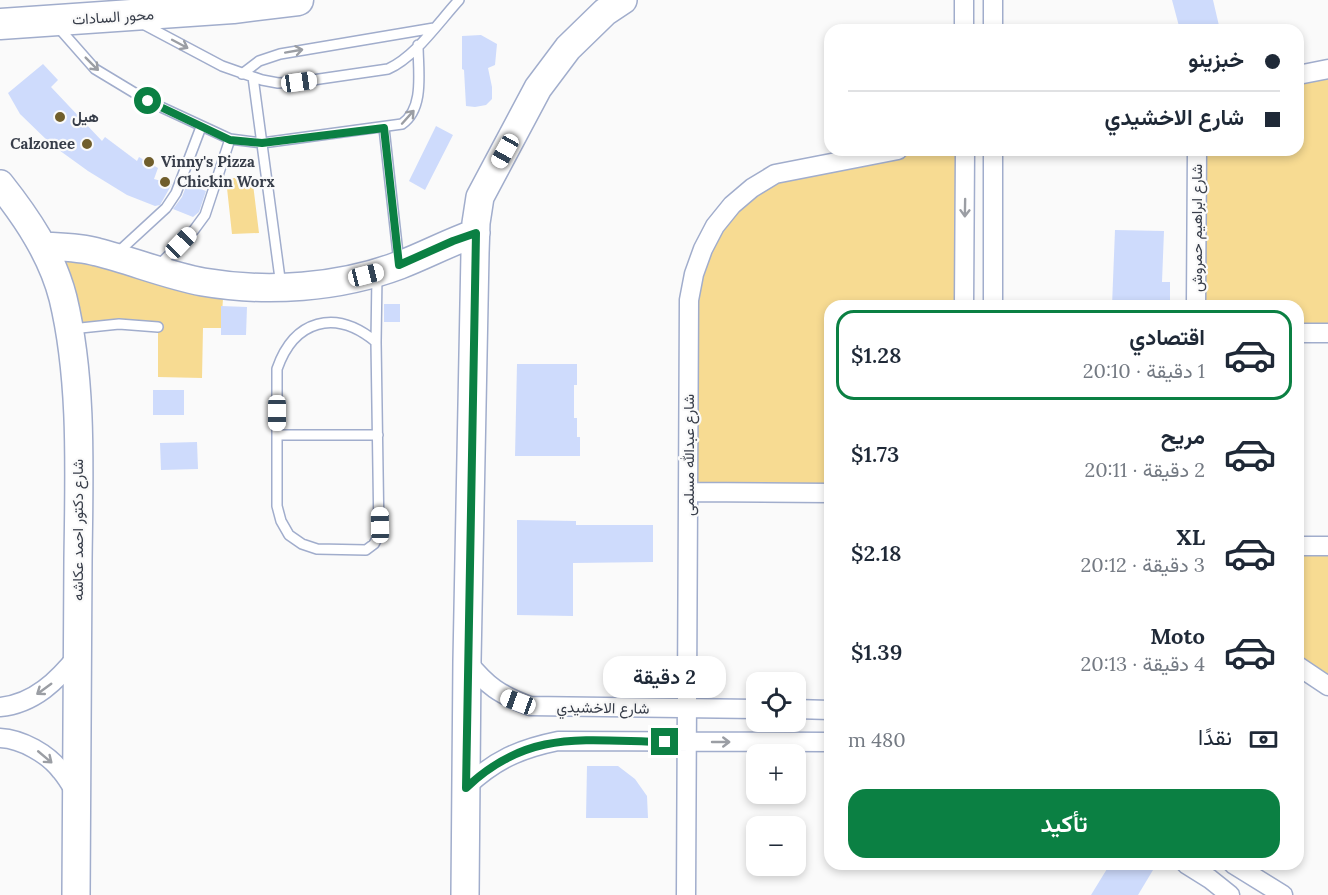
<!DOCTYPE html>
<html lang="ar">
<head>
<meta charset="utf-8">
<style>
	body { margin:0; font-family:Lora,Vazirmatn,serif; background:#f6f6f7; color:#1f2937; direction:rtl; height:100vh; display:flex; flex-direction:column; font-size:22px; white-space:nowrap }
	* { box-sizing:border-box; margin:0 }
	p { font-size:20px; color:#747a83 }
	.icon { flex:none; width:33px; height:33px; fill:none; stroke:currentColor; stroke-width:2; stroke-linecap:round; stroke-linejoin:round }
	.map { position:relative; flex:1; overflow:hidden; direction:ltr }
	.side { position:absolute; left:824px; top:300px; width:480px; height:570px; display:flex; flex-direction:column; background:#fff; border-radius:18px; box-shadow:0 3px 9px #0003; direction:rtl }
	.side>* { flex:none }
	.hud { position:absolute; left:824px; top:24px; width:480px; height:132px; border-radius:18px; box-shadow:0 3px 9px #0003; direction:rtl; display:grid; align-content:center; height:132px; padding:0 24px; background:#fff }
	.tools { position:absolute; left:746px; top:672px; display:grid; gap:12px }
	.tools a { display:grid; place-items:center; width:60px; height:60px; border-radius:12px; background:#fff; box-shadow:0 3px 9px #0003; font-size:30px }
	.end { position:absolute; width:27px; height:27px; margin:-14px; border:8px solid #0b8043; background:#fff; box-shadow:0 0 0 3px #fff }
	.from { border-radius:50% }
	.bubble { position:absolute; height:42px; border-radius:18px; background:#fff; box-shadow:0 3px 9px #0003; font-size:20px; font-weight:600; line-height:42px; text-align:center; direction:rtl }
	.car { position:absolute; width:18px; height:36px; margin:-18px -9px; border-radius:8px; box-shadow:0 0 4px 2px #0007; background:linear-gradient(#fff 24%,#345 0 40%,#fff 0 76%,#345 0 86%,#fff 0) }
	.hud b { display:flex; align-items:center; gap:21px; height:57px; font-size:22px }
	.hud b+b { border-top:2px solid #e0e1e3 }
	.hud i { width:15px; height:15px; background:#1f2937 }
	ul { padding:10px 0 0; list-style:none }
	li { display:flex; align-items:center; gap:18px; height:90px; margin:0 12px 9px; padding:0 12px; border:3px solid transparent; border-radius:18px }
	li div { flex:1 }
	li b { display:block; font-size:22px }
	li em { font-style:normal; font-weight:600 }
	li.on { border-color:#0b8043 }
	li>.icon { width:54px; height:54px; stroke-width:1.5 }
	.pay { display:flex; align-items:center; gap:15px; height:66px; padding:0 24px; font-size:22px }
	.pay p { margin-inline-start:auto }
	.primary-button { display:flex; gap:12px; margin-top:auto; padding:12px 24px }
	.primary-button a { flex:1; height:69px; border-radius:18px; background:#0b8043; color:#fff; font-size:24px; font-weight:600; line-height:69px; text-align:center }
	.map>svg:first-child { display:block }
	.green { fill:#f7db92 }
	.building { fill:#cedbfc }
	.lines { fill:none; stroke-linecap:round; stroke-linejoin:round }
	.lane-casing { stroke:#a1adcc; stroke-width:12 }
	.street-casing { stroke:#a1adcc; stroke-width:21 }
	.secondary-casing { stroke:#a1adcc; stroke-width:30 }
	.primary-casing { stroke:#a1adcc; stroke-width:33 }
	.lane { stroke:#fff; stroke-width:9 }
	.street { stroke:#fff; stroke-width:18 }
	.secondary { stroke:#fff; stroke-width:27 }
	.primary { stroke:#fff; stroke-width:30 }
	.oneway { stroke:#9b9ea4 }
	.route { stroke:#0b8043; stroke-width:8 }
	.poi-dot { fill:#705e2c; stroke:#fafafa; stroke-width:2 }
	.labels { text-anchor:middle; stroke-width:4.5; stroke-linejoin:round; paint-order:stroke }
	.street-label { font-size:15px; fill:#373d49; stroke:#fafafa }
	.poi-label { font-size:15px; font-weight:bold; fill:#373d49; stroke:#fafafa; text-anchor:start }
</style>
</head>
<body>
<div class="map">
<svg width="1328" height="895" viewBox="0 0 1328 895">
	<rect width="100%" height="100%" fill="#fafafa"/>
	<path class="green" d="M1328,69V333H1298V306H1196L1197,150H1298V75Z
		M898,150H965L964,306H830L829,493L689,492V300L703,249L752,188Z
		M252,176L259,233L232,234L226,179Z
		M61,247L224,284L221,328H203L202,378L158,377V327L69,329Z
		M1298,546H1328V686L1298,666Z"/>
	<path class="building" d="M1172,0H1213L1220,30H1180Z
		M481,35L497,44L495,65L488,68L492,87V99L486,105L475,107L466,106L464,70L462,69V36Z
		M43,64L58,80L51,87L102,141L105,137L137,161L139,157L158,168L154,179L172,184L160,205L155,206L127,195L88,171L52,145L20,114L8,93Z
		M436,126L453,135L425,190L409,181Z
		M187,184L206,191L199,212L193,217L173,209L182,197Z
		M1115,230L1164,231L1162,282H1170V306H1112Z
		M384,304H400V322H384Z
		M221,306L247,307L246,335H221Z
		M517,364H577V385H574V418H577V437H580V456H515Z
		M153,390H184V415H153Z
		M197,442L198,469L161,470L160,443Z
		M517,520L576,521V525H653V562L573,563V616L517,615Z
		M587,766H618L635,779L647,796L648,818H586Z
		M1110,864H1143L1153,870L1138,895H1091Z"/>
	<g class="lines">
		<g class="lane-casing">
			<path id="lane" d="M141,23L222,66L262,80L278,83L299,82L388,69C415,57 438,23 459,0
				M58,27L95,69L148,101L230,139L262,143L402,124C425,108 418,70 418,45
				M242,74L259,61L280,54L434,28
				M253,77L281,286
				M384,128L399,263
				M116,254L166,208L176,193L201,127
				M157,267L194,230L205,215L230,139
				M71,329L119,324L158,327
				M376,342C335,308 294,320 277,369V506L281,521L289,535L302,544L317,549L366,550L374,544L379,535L376,342L377,275
				M277,435H378"/>
		</g>
		<g class="street-casing">
			<path id="street" d="M964,0V30
				M993,0V30
				M1298,75L1328,69
				M993,150V306
				M964,306L965,150
				M1196,306L1197,150
				M1298,333H1328
				M689,492L830,493
				M1298,546H1328
				M467,661C487,686 500,695 530,706L756,709
				M1298,666L1328,686
				M0,707C34,704 58,680 78,655
				M795,709L830,710
				M0,738C22,739 48,754 61,771C67,778 72,787 77,795
				M466,787C495,760 519,749 558,741L830,742
				M1186,864L1210,879L1230,895
				M1233,864L1283,895
				M686,895L689,300L694,274L703,249L715,226L732,205L752,188L775,174L898,150"/>
		</g>
		<g class="secondary-casing">
			<path id="secondary" d="M0,184C27,218 52,255 63,298C83,381 79,475 78,560C78,671 77,783 76,895
				M43,246C61,247 80,247 97,252C133,261 166,275 203,282C267,293 339,288 400,265C426,255 450,242 476,233
				M465,895L467,661L475,253L476,223L480,197L538,88L568,48L605,12L623,0"/>
		</g>
		<g class="primary-casing">
			<path id="primary" d="M0,24L233,8L298,0"/>
		</g>
		<use href="#lane" class="lane"/>
		<use href="#street" class="street"/>
		<use href="#secondary" class="secondary"/>
		<use href="#primary" class="primary"/>
	</g>
	<defs><path id="oneway-shaft" d="M-6 0H5M1.5-3L5.5 0L1.5 3" fill="none" stroke-width="1.6" stroke-linecap="round" stroke-linejoin="round" transform="scale(1.5)"/></defs>
	<g class="oneway">
		<use href="#oneway-shaft" transform="translate(180 44) rotate(28)"/>
		<use href="#oneway-shaft" transform="translate(294 51) rotate(-10)"/>
		<use href="#oneway-shaft" transform="translate(92 64) rotate(45)"/>
		<use href="#oneway-shaft" transform="translate(408 117) rotate(-48)"/>
		<use href="#oneway-shaft" transform="translate(965 208) rotate(91)"/>
		<use href="#oneway-shaft" transform="translate(44 689) rotate(144)"/>
		<use href="#oneway-shaft" transform="translate(721 742)"/>
		<use href="#oneway-shaft" transform="translate(45 757) rotate(40)"/>
	</g>
	<g class="lines">
		<path class="route" d="M148,101L230,140L262,143L384,128L399,265L453,241L476,233L466,788C529,728 585,741 665,742"/>
	</g>
	<g class="poi-dot">
		<circle cx="60" cy="117" r="6"/>
		<circle cx="87" cy="144" r="6"/>
		<circle cx="149" cy="162" r="6"/>
		<circle cx="165" cy="182" r="6"/>
	</g>
	<g class="labels">
		<g class="street-label">
			<text transform="translate(113 17) rotate(-4)" y="5">محور السادات</text>
			<text transform="translate(1197 228) rotate(-90)" y="5">شارع ابراهيم حمروش</text>
			<text transform="translate(689 455) rotate(-90)" y="5">شارع عبدالله مسلمى</text>
			<text transform="translate(78 530) rotate(-90)" y="5">شارع دكتور احمد عكاشه</text>
			<text transform="translate(603 708) rotate(1)" y="5">شارع الاخشيدي</text>
		</g>
		<g class="poi-label">
			<text x="72" y="122">هيل</text>
			<text x="75" y="149" text-anchor="end">Calzonee</text>
			<text x="161" y="167">Vinny's Pizza</text>
			<text x="177" y="187">Chickin Worx</text>
		</g>
	</g>
</svg>
<div class="tools">
<a><svg class="icon" aria-label="locate" viewBox="0 0 24 24"><circle cx="12" cy="12" r="6"/><path d="M12 2v4M12 18v4M2 12h4M18 12h4"/></svg></a>
<a>+</a>
<a>−</a>
</div>
<i class="end from" style="left:148px;top:101px"></i>
<i class="end" style="left:665px;top:742px"></i>
<div class="bubble" style="left:603px;top:656px;width:123px">2 دقيقة</div>
<i class="car" style="left:299px;top:82px;rotate:82deg"></i>
<i class="car" style="left:505px;top:151px;rotate:209deg"></i>
<i class="car" style="left:181px;top:243px;rotate:44deg"></i>
<i class="car" style="left:366px;top:275px;rotate:76deg"></i>
<i class="car" style="left:277px;top:413px;rotate:180deg"></i>
<i class="car" style="left:380px;top:525px;rotate:359deg"></i>
<i class="car" style="left:518px;top:702px;rotate:290deg"></i>
<div class="hud">
<b><i class="from"></i>خبزينو</b>
<b><i></i>شارع الاخشيدي</b>
</div>
<section class="side">
<ul>
<li class="on"><svg class="icon" aria-label="car" viewBox="0 0 24 24"><path d="M5 17H2v-5l4-1 3-4h7l3 4 3 1v5h-3M9 17h6M6 11h13"/><circle cx="7" cy="17" r="2"/><circle cx="17" cy="17" r="2"/></svg><div><b>اقتصادي</b><p>1 دقيقة · 20:10</p></div><em>$1.28</em></li>
<li><svg class="icon" aria-label="car" viewBox="0 0 24 24"><path d="M5 17H2v-5l4-1 3-4h7l3 4 3 1v5h-3M9 17h6M6 11h13"/><circle cx="7" cy="17" r="2"/><circle cx="17" cy="17" r="2"/></svg><div><b>مريح</b><p>2 دقيقة · 20:11</p></div><em>$1.73</em></li>
<li><svg class="icon" aria-label="car" viewBox="0 0 24 24"><path d="M5 17H2v-5l4-1 3-4h7l3 4 3 1v5h-3M9 17h6M6 11h13"/><circle cx="7" cy="17" r="2"/><circle cx="17" cy="17" r="2"/></svg><div><b>XL</b><p>3 دقيقة · 20:12</p></div><em>$2.18</em></li>
<li><svg class="icon" aria-label="car" viewBox="0 0 24 24"><path d="M5 17H2v-5l4-1 3-4h7l3 4 3 1v5h-3M9 17h6M6 11h13"/><circle cx="7" cy="17" r="2"/><circle cx="17" cy="17" r="2"/></svg><div><b>Moto</b><p>4 دقيقة · 20:13</p></div><em>$1.39</em></li>
</ul>
<div class="pay"><svg class="icon" aria-label="cash" viewBox="0 0 24 24"><path d="M3 7h18v10H3z"/><circle cx="12" cy="12" r="2"/></svg>نقدًا<p>480 m</p></div>
<div class="primary-button"><a>تأكيد</a></div>
</section>
</div>
</body>
</html>
